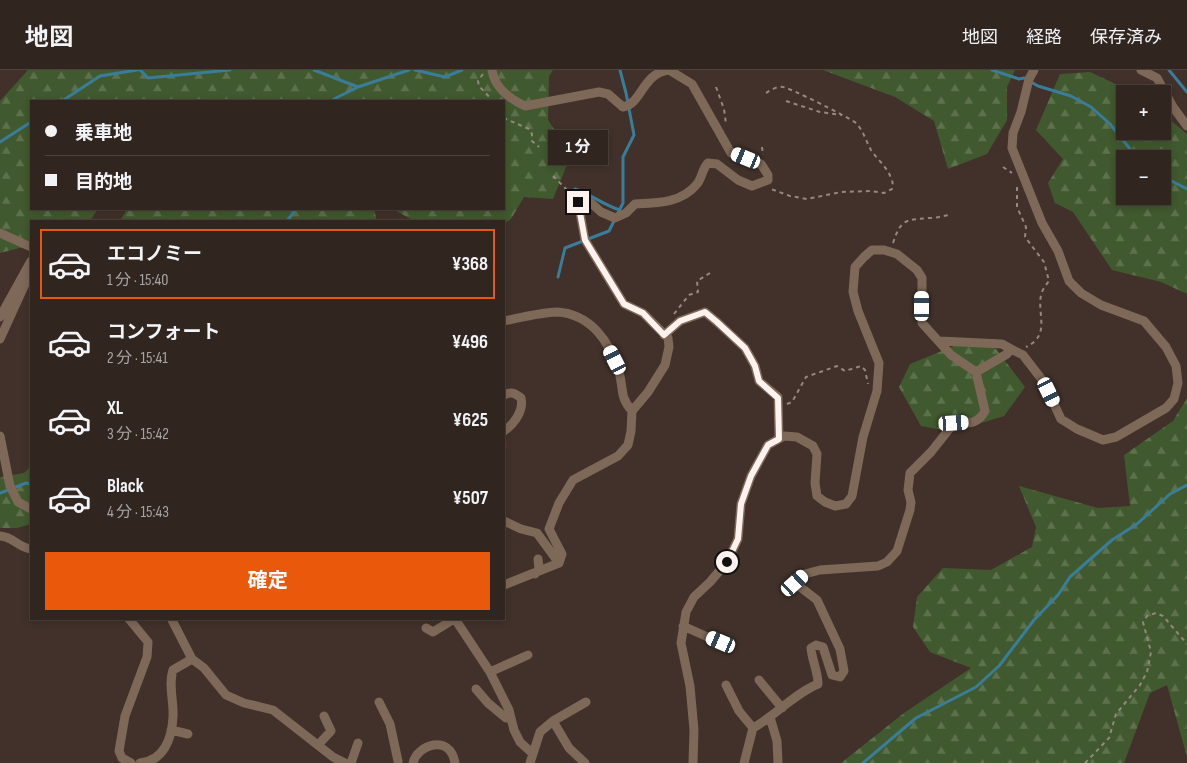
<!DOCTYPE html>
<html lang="ja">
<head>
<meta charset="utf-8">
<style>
	body { margin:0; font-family:"Sofia Sans Condensed","Noto Sans JP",sans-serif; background:#392d29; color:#f1f3f6; height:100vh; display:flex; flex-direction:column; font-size:19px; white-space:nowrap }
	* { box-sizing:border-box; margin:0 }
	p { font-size:16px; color:#a8a5a5 }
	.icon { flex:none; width:28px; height:28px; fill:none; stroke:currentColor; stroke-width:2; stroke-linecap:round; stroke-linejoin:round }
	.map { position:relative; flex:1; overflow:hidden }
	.drawer { position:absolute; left:30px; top:150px; width:475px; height:400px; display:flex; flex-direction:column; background:#312520; border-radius:0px; box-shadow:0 2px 8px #0003,0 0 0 1px #4c423e }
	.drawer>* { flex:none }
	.hud { position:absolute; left:30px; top:30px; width:475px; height:110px; border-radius:0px; box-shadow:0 2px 8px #0003,0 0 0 1px #4c423e; display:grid; align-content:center; height:110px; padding:0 15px; background:#312520 }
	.buttons { position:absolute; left:1116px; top:15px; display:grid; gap:10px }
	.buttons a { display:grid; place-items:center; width:55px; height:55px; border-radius:0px; background:#312520; box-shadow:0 2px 8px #0003,0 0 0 1px #4c423e; font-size:25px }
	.end { position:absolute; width:22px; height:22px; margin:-11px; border:6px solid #fdf2ed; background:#111; box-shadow:0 0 0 2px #111 }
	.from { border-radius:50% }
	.bubble { position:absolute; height:35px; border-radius:0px; background:#312520; box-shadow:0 2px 8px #0003,0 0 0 1px #4c423e; font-size:16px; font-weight:700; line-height:35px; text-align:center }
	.car { position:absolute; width:15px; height:30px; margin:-15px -8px; border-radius:6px; box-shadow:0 0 4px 1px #0007; background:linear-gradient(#fff 24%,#345 0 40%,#fff 0 76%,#345 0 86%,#fff 0) }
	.hud b { display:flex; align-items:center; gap:18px; height:48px; font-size:19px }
	.hud b+b { border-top:1px solid #4c423e }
	.hud i { width:12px; height:12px; background:#f1f3f6 }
	ul { padding:9px 0 0; list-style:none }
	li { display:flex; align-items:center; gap:15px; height:70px; margin:0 10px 8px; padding:0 5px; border:2px solid transparent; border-radius:0px }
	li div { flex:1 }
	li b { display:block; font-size:19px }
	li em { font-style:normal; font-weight:700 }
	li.selected { border-color:#ea580c }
	li>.icon { width:45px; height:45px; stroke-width:1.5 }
	.cta { display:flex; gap:10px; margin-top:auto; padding:10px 15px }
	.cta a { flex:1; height:58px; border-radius:0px; background:#ea580c; color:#fff; font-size:20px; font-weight:700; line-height:58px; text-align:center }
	header { display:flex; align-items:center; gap:30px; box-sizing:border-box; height:70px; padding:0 25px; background:#312520; border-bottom:1px solid #4c423e }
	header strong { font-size:24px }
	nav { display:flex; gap:28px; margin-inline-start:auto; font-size:18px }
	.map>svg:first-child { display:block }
	.forest { fill:url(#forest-firs); fill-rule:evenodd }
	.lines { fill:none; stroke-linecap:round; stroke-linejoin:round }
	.stream { stroke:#397d9a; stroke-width:3 }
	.path { stroke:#958781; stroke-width:2; stroke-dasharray:4 4; stroke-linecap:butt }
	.minor { stroke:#7e6858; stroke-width:9 }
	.shaded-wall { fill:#572e2e }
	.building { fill:#7c4142; stroke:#572e2e }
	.route { stroke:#fdf2ed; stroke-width:6 }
</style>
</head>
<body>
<header>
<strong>地図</strong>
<nav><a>地図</a><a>経路</a><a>保存済み</a></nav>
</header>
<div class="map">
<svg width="1187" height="693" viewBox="0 0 1187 693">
	<defs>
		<pattern id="forest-firs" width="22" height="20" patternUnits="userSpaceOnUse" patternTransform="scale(1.25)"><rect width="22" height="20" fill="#41592e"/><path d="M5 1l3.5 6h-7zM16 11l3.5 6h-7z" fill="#5d714d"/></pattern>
	</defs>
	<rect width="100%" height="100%" fill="#41312a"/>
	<path class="forest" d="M28,0H553L549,6L548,50L571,85L553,129L524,127L511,149L504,153V151H414L393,139H504V31H31V139H97V140L90,151H31V175L0,183V31Z
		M823,0H1015L1007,17V50L987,84L948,99L934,51L895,27Z
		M1090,2L1137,24H1125V61H1162L1163,44L1187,64V224L1161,212L1112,200L1073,142L1055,133L1048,113L1063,89L1036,60L1060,4ZM1125,89H1162V126H1125Z
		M127,139H374L377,151H120Z
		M971,269L996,279L1025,317L1004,346L952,362L921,356L899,317L910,294Z
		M1187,328V687L1167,615L1150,623L1124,693H841L904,643L971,598L930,582L913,557L917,527L943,498L991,500L1032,477L1036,457L1019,416L1098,438L1130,436L1124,385L1173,351Z
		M31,396V454L17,458H0V407L24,403Z"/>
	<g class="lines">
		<path class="stream" d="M140,0L148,8L230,0
			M314,0L358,17L409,0
			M415,0L445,7L462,0
			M992,0L1019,9L1024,8L1038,16L1071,26L1091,37L1110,54L1138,89
			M1169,0L1187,22
			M62,31L100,6L137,0
			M333,31L334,29L358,17
			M0,72L31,52
			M1162,106L1187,119
			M575,119C591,124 603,135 620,140
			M618,143L623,133V87L634,65L626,23L620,0
			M287,151L296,139
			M558,207L565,178L609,161L615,149
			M0,423L26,413L31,414
			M863,693L916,648L976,617L999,596L1034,550L1058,525L1070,507L1112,470L1137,454L1170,424L1187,415"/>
		<path class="path" d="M483,4L478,11L479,16L493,31
			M716,17L724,39L726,54
			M766,23C771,20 777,16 783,17C788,17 852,49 856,53C863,60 866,71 871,80C877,89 887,97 891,108C893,112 893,115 892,119L884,123L870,121L841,122L807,129L790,126L771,119
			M786,31L820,42L841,45
			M504,47L506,49L529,59L532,64V71L539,77
			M762,77L763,85
			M1003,97L1012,103
			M553,106L567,120L574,124
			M1017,117V137L1026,157L1025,167L1044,192L1049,211C1046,215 1042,220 1041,225C1037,245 1051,265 1026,277
			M893,173C901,149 905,150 929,148C936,148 942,146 949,145
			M674,244L689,225L698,222L697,211L710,203
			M787,334L792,332L806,307L837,296L845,301L861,296L865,300L868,314
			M1085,693L1109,668L1116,644L1140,615L1147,602L1151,582L1143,552L1147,546L1156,543L1163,546L1187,574"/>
		<path class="minor" d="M492,0C494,17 510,29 525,36L599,22L608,24L623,37C642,34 642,4 668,0
			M1141,0L1157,8L1173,37L1187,56
			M0,163L31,177
			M0,247L31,191
			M504,251C519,248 543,242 557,242C591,244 610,272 619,302C624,319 619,326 632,341
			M664,265L680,251L705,242L717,252L745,278L755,296L759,311L778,327L779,369
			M0,269L31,201
			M940,271L1002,274L1011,279
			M976,302L1007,284L1011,279L1023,285L1043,311L1061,349L1077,359L1103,370L1116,367L1166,338L1174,329L1178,313L1176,296L1166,277L1144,251L1101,235L1081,223L1069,211L1058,181L1042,153L1012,78L1013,63L1021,42L1029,9L1034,0
			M504,325C511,321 515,323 521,328C524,341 514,354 504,361
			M0,366L10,416L18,432L31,439
			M504,451L521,459L537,463L559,493
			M0,466C14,467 17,477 31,479
			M535,504L539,499L538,489
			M504,515L559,493L562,484L549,459L559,433L573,410L618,386L628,375L631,361L632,341L648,322L665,295L669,277L668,268L643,243L624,234L585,170L578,132L583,129L589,131L601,142L615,148L626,143L635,134C657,133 682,133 697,114C702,108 702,99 708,93L717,94L738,110L752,116L768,110V105L761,94L731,83L692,14L669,0
			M129,549L148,572L147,587L125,646L119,681L122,688L131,693
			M455,549L490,602L509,640L514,660L520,672L532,683
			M172,550L192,589
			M683,556L721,573
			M426,558L433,562L454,549
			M490,602L528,585
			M759,610L782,638
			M726,615L739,641L753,658
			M476,619L488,633L506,648H511
			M379,632L390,654L398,691
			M770,647L777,671L778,693
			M553,651L586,632
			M171,660L188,664
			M318,675L331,661L324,646
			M140,693C164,691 172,668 173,647C174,631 168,615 173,600L192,589L204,598L226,625L244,633L273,640L333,687L345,693
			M351,693L358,673
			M413,693C417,675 450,663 455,693
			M530,693L540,662L553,651L569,678L585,693
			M693,693L694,660L690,616L681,573L686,542L694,527L710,512L727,492L738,469L741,434L751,406L768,375L784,366L797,367L813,376L817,384L815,413L817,426L825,432L835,436L846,434L852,426L863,367L877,321L879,293L858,241L853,222L855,197L864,187L872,180H884L897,184L917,200L922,208V253L951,285L976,302L985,341C977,355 969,353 954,353L931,382L910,403L908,420L911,432L910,440L897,481L887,492L878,496L820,500L805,504L795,513L817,530L840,579L844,601L840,607L832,605L823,577L816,575L811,578C812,591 818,601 818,614C794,624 776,645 753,658L744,693"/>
	</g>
	<path class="shaded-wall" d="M507,373L508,377L505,381L507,387L504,392V378Z"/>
	<path class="building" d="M504,371L507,373L504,378Z"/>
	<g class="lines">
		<path class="route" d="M578,132L585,170L624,234L643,243L664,265L680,251L705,242L717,252L745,278L755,296L759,311L778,328L779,369L768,375L751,406L741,434L738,469L727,492"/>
	</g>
</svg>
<div class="buttons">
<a>+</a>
<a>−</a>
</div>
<i class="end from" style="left:727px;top:492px"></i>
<i class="end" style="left:578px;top:132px"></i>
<div class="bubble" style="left:548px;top:60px;width:60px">1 分</div>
<i class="car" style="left:746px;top:88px;rotate:292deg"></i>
<i class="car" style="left:922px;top:236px;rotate:0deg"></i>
<i class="car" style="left:615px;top:290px;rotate:333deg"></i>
<i class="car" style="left:1049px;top:322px;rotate:154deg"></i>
<i class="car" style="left:954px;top:353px;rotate:87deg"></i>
<i class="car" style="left:795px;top:513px;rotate:48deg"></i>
<i class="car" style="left:721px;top:572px;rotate:293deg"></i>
<div class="hud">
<b><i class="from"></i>乗車地</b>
<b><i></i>目的地</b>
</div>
<section class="drawer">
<ul>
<li class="selected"><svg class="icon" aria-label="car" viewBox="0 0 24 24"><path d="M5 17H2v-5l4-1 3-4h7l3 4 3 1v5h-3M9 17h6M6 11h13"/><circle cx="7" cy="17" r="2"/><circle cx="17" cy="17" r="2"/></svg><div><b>エコノミー</b><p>1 分 · 15:40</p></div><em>¥368</em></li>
<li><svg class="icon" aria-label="car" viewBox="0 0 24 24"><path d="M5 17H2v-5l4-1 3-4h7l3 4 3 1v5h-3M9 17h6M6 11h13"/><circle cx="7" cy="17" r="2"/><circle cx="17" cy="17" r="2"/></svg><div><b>コンフォート</b><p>2 分 · 15:41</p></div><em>¥496</em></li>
<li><svg class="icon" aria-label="car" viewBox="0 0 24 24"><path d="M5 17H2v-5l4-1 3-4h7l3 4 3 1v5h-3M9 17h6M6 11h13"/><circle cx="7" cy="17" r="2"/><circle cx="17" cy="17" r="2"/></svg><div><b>XL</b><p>3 分 · 15:42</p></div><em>¥625</em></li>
<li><svg class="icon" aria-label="car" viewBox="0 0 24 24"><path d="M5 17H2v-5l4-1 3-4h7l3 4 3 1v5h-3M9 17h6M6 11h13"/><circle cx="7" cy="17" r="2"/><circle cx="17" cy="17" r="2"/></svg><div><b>Black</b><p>4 分 · 15:43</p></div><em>¥507</em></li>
</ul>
<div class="cta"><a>確定</a></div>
</section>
</div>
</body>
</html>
